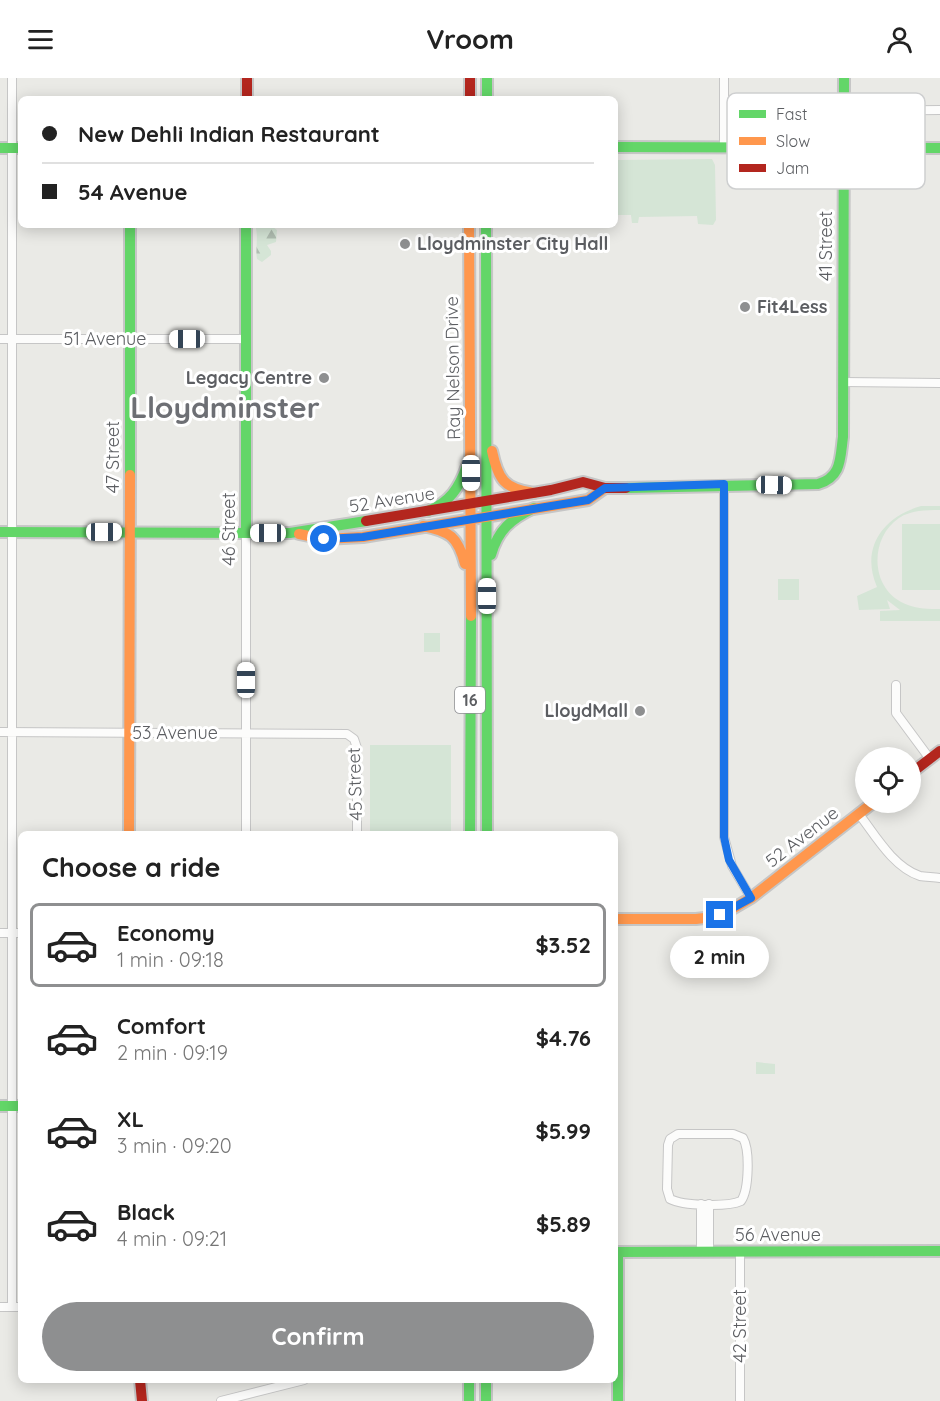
<!DOCTYPE html>
<html lang="en">
<head>
<meta charset="utf-8">
<style>
	body { margin:0; font-family:Quicksand,sans-serif; background:#f2f2f2; color:#222; height:100vh; display:flex; flex-direction:column; font-size:22px; white-space:nowrap }
	* { box-sizing:border-box; margin:0 }
	p { font-size:20px; color:#767676 }
	.icon { flex:none; width:33px; height:33px; fill:none; stroke:currentColor; stroke-width:2; stroke-linecap:round; stroke-linejoin:round }
	.map { position:relative; flex:1; overflow:hidden }
	.side { position:absolute; left:18px; top:753px; width:600px; height:552px; display:flex; flex-direction:column; background:#fff; border-radius:9px; box-shadow:0 3px 15px #0003 }
	.side>* { flex:none }
	.top-card { position:absolute; left:18px; top:18px; width:600px; height:132px; border-radius:9px; box-shadow:0 3px 15px #0003; display:grid; align-content:center; height:132px; padding:0 24px; background:#fff }
	.tools { position:absolute; left:855px; top:669px; display:grid; gap:12px }
	.tools a { display:grid; place-items:center; width:66px; height:66px; border-radius:50%; background:#fff; box-shadow:0 3px 15px #0003; font-size:30px }
	.end { position:absolute; width:27px; height:27px; margin:-14px; border:8px solid #1a73e8; background:#fff; box-shadow:0 0 0 3px #fff }
	.from { border-radius:50% }
	.bubble { position:absolute; height:42px; border-radius:21px; background:#fff; box-shadow:0 3px 15px #0003; font-size:20px; font-weight:800; line-height:42px; text-align:center }
	.car { position:absolute; width:18px; height:36px; margin:-18px -9px; border-radius:8px; box-shadow:0 0 4px 2px #0007; background:linear-gradient(#fff 24%,#345 0 40%,#fff 0 76%,#345 0 86%,#fff 0) }
	.top-card b { display:flex; align-items:center; gap:21px; height:57px; font-size:22px }
	.top-card b+b { border-top:2px solid #e0e0e0 }
	.top-card i { width:15px; height:15px; background:#222 }
	ul { padding:0; list-style:none }
	li { display:flex; align-items:center; gap:18px; height:84px; margin:0 12px 9px; padding:0 12px; border:3px solid transparent; border-radius:9px }
	li div { flex:1 }
	li b { display:block; font-size:22px }
	li em { font-style:normal; font-weight:800 }
	li.active { border-color:#8e8f90 }
	li>.icon { width:54px; height:54px; stroke-width:1.5 }
	h2 { padding:0 24px; font-size:27px; line-height:72px }
	.primary-button { display:flex; gap:12px; margin-top:auto; padding:12px 24px }
	.primary-button a { flex:1; height:69px; border-radius:36px; background:#8e8f90; color:#fff; font-size:24px; font-weight:800; line-height:69px; text-align:center }
	header { display:flex; justify-content:space-between; align-items:center; height:78px; padding:0 24px; background:#fff; font-size:27px; font-weight:800 }
	.map>svg:first-child { display:block }
	.green { fill:#d5e5d6 }
	.forest { fill:url(#forest-firs) }
	.lines { fill:none; stroke-linecap:round; stroke-linejoin:round }
	.street-casing { stroke:#c6c6c6; stroke-width:10 }
	.fast-casing { stroke:#c6c6c6; stroke-width:14 }
	.slow-casing { stroke:#c6c6c6; stroke-width:14 }
	.jam-casing { stroke:#c6c6c6; stroke-width:14 }
	.street { stroke:#fcfcfb; stroke-width:8 }
	.fast { stroke:#63d668; stroke-width:10 }
	.slow { stroke:#ff974d; stroke-width:10 }
	.jam { stroke:#b3261e; stroke-width:10 }
	.route { stroke:#1a73e8; stroke-width:8 }
	.poi-dot { fill:#8e8f90; stroke:#fff; stroke-width:2 }
	.labels { text-anchor:middle; stroke-width:6; stroke-linejoin:round; paint-order:stroke }
	.shield { fill:#fff; stroke:#8d8e91; stroke-width:1.5 }
	.shield-label { font-size:16px; font-weight:bold; fill:#5c5e62 }
	.poi-label { font-size:18px; font-weight:bold; fill:#5c5e62; stroke:#fff; text-anchor:start }
	.street-label { font-size:18px; fill:#5c5e62; stroke:#fff }
	.town-label { font-size:30px; font-weight:bold; fill:#6d6f74; stroke:#fff }
	.key { fill:#fff; stroke:#cecfd0; stroke-width:1.5 }
	.key-label { font-size:16px; fill:#5c5e62 }
</style>
</head>
<body>
<header><svg class="icon" aria-label="menu" viewBox="0 0 24 24"><path d="M4 6h16M4 12h16M4 18h16"/></svg>Vroom<svg class="icon" aria-label="person" viewBox="0 0 24 24"><circle cx="12" cy="8" r="4"/><path d="M4 21q1-7 8-7t8 7"/></svg></header>
<div class="map">
<svg width="940" height="1323" viewBox="0 0 940 1323">
	<defs>
		<pattern id="forest-firs" width="22" height="20" patternUnits="userSpaceOnUse" patternTransform="scale(1.5)"><rect width="22" height="20" fill="#d5e5d6"/><path d="M5 1l3.5 6h-7zM16 11l3.5 6h-7z" fill="#b0bdb1"/></pattern>
	</defs>
	<rect width="100%" height="100%" fill="#eaeae6"/>
	<path class="green" d="M712,81L715,87L716,142L713,147L698,146L697,138L639,139L638,145H632L631,137H615V87L617,82Z
		M921,428H940V432C926,432 911,432 899,440C868,461 870,514 908,527C918,531 929,531 940,531V543H880V533L900,532L887,522L890,531L859,532L857,518L877,509C860,470 883,439 921,428Z
		M902,446H940V512H902Z
		M778,501H799V522H778Z
		M424,555H440V574H424Z
		M370,667H451V756H370Z
		M756,984L775,986V996H756Z"/>
	<path class="forest" d="M255,147H270L277,152L276,164L267,167L271,173V177L262,184L257,181C255,170 259,158 255,147Z"/>
	<g class="lines">
		<g class="street-casing">
			<path id="street" d="M844,33L940,32
				M724,69V0
				M0,261H246
				M843,304L940,305
				M724,406V759L732,788L751,820
				M246,455V756
				M896,607V635L930,681
				M0,654L347,656L354,661L357,670V756
				M859,736C875,757 893,789 920,798C926,799 934,799 940,800
				M0,855H21
				M678,1056H733L743,1060C750,1072 749,1112 741,1123C728,1129 683,1128 670,1121L667,1111L668,1067L670,1061Z
				M701,1126V1174
				M709,1126V1174
				M0,1229H21
				M12,1229V0
				M221,1323L304,1302
				M740,1323V1174"/>
		</g>
		<g class="fast-casing">
			<path id="fast" d="M487,0V21
				M615,69L940,70
				M0,70H21
				M246,147V455
				M486,147L487,756
				M130,397V147
				M626,410L818,406C842,399 840,380 843,359L844,0
				M428,433C450,424 459,410 467,388
				M0,454L290,455L366,443
				M491,477C498,452 511,441 534,430
				M470,756L471,538
				M0,1028H21
				M615,1174L940,1173
				M618,1174V1323
				M469,1302V1323
				M486,1302V1323"/>
		</g>
		<g class="slow-casing">
			<path id="slow" d="M469,147L471,538
				M492,373C498,401 504,411 534,415
				M423,448C450,453 458,459 465,486
				M299,456L324,461L363,459L588,422L605,410
				M129,756L130,397
				M615,841H696L713,839L727,834L751,820L874,724"/>
		</g>
		<g class="jam-casing">
			<path id="jam" d="M247,0V21
				M470,0V21
				M366,443L551,412L583,404L605,410H626
				M910,696L940,673
				M140,1302L142,1323"/>
		</g>
		<use href="#street" class="street"/>
		<use href="#fast" class="fast"/>
		<use href="#slow" class="slow"/>
		<use href="#jam" class="jam"/>
	</g>
	<g class="lines">
		<path class="route" d="M324,461L363,459L588,422L605,410L724,406V759L729,782L751,820L720,837"/>
	</g>
	<g class="poi-dot">
		<circle cx="405" cy="166" r="6"/>
		<circle cx="745" cy="229" r="6"/>
		<circle cx="324" cy="300" r="6"/>
		<circle cx="640" cy="633" r="6"/>
	</g>
	<g class="labels">
		<rect class="shield" x="455" y="609" width="30" height="26" rx="4.5"/>
		<g class="shield-label">
			<text x="470" y="628">16</text>
		</g>
		<g class="poi-label">
			<text x="417" y="172">Lloydminster City Hall</text>
			<text x="757" y="235">Fit4Less</text>
			<text x="312" y="306" text-anchor="end">Legacy Centre</text>
			<text x="628" y="639" text-anchor="end">LloydMall</text>
		</g>
		<g class="street-label">
			<text transform="translate(826 168) rotate(-90)" y="6">41 Street</text>
			<text x="105" y="267">51 Avenue</text>
			<text transform="translate(453 290) rotate(-91)" y="6">Ray Nelson Drive</text>
			<text transform="translate(113 379) rotate(-90)" y="6">47 Street</text>
			<text transform="translate(392 422) rotate(-9)" y="6">52 Avenue</text>
			<text transform="translate(229 451) rotate(-90)" y="6">46 Street</text>
			<text x="175" y="661">53 Avenue</text>
			<text transform="translate(355 706) rotate(-92)" y="6">45 Street</text>
			<text transform="translate(802 759) rotate(-38)" y="6">52 Avenue</text>
			<text x="778" y="1163">56 Avenue</text>
			<text transform="translate(740 1248) rotate(-90)" y="6">42 Street</text>
		</g>
		<g class="town-label">
			<text x="225" y="340">Lloydminster</text>
		</g>
	</g>
	<rect x="727" y="15" width="198" height="96" rx="9" class="key"/>
	<rect x="739" y="32" width="27" height="8" fill="#63d668"/>
	<rect x="739" y="59" width="27" height="8" fill="#ff974d"/>
	<rect x="739" y="86" width="27" height="8" fill="#b3261e"/>
	<g class="key-label">
		<text x="776" y="42">Fast</text>
		<text x="776" y="69">Slow</text>
		<text x="776" y="96">Jam</text>
	</g>
</svg>
<div class="tools">
<a><svg class="icon" aria-label="locate" viewBox="0 0 24 24"><circle cx="12" cy="12" r="6"/><path d="M12 2v4M12 18v4M2 12h4M18 12h4"/></svg></a>
</div>
<i class="end from" style="left:324px;top:461px"></i>
<i class="end" style="left:720px;top:837px"></i>
<div class="bubble" style="left:670px;top:858px;width:99px">2 min</div>
<i class="car" style="left:187px;top:261px;rotate:270deg"></i>
<i class="car" style="left:471px;top:395px;rotate:180deg"></i>
<i class="car" style="left:774px;top:407px;rotate:91deg"></i>
<i class="car" style="left:104px;top:454px;rotate:90deg"></i>
<i class="car" style="left:268px;top:455px;rotate:270deg"></i>
<i class="car" style="left:487px;top:518px;rotate:0deg"></i>
<i class="car" style="left:246px;top:602px;rotate:0deg"></i>
<div class="top-card">
<b><i class="from"></i>New Dehli Indian Restaurant</b>
<b><i></i>54 Avenue</b>
</div>
<section class="side">
<h2>Choose a ride</h2>
<ul>
<li class="active"><svg class="icon" aria-label="car" viewBox="0 0 24 24"><path d="M5 17H2v-5l4-1 3-4h7l3 4 3 1v5h-3M9 17h6M6 11h13"/><circle cx="7" cy="17" r="2"/><circle cx="17" cy="17" r="2"/></svg><div><b>Economy</b><p>1 min · 09:18</p></div><em>$3.52</em></li>
<li><svg class="icon" aria-label="car" viewBox="0 0 24 24"><path d="M5 17H2v-5l4-1 3-4h7l3 4 3 1v5h-3M9 17h6M6 11h13"/><circle cx="7" cy="17" r="2"/><circle cx="17" cy="17" r="2"/></svg><div><b>Comfort</b><p>2 min · 09:19</p></div><em>$4.76</em></li>
<li><svg class="icon" aria-label="car" viewBox="0 0 24 24"><path d="M5 17H2v-5l4-1 3-4h7l3 4 3 1v5h-3M9 17h6M6 11h13"/><circle cx="7" cy="17" r="2"/><circle cx="17" cy="17" r="2"/></svg><div><b>XL</b><p>3 min · 09:20</p></div><em>$5.99</em></li>
<li><svg class="icon" aria-label="car" viewBox="0 0 24 24"><path d="M5 17H2v-5l4-1 3-4h7l3 4 3 1v5h-3M9 17h6M6 11h13"/><circle cx="7" cy="17" r="2"/><circle cx="17" cy="17" r="2"/></svg><div><b>Black</b><p>4 min · 09:21</p></div><em>$5.89</em></li>
</ul>
<div class="primary-button"><a>Confirm</a></div>
</section>
</div>
</body>
</html>
